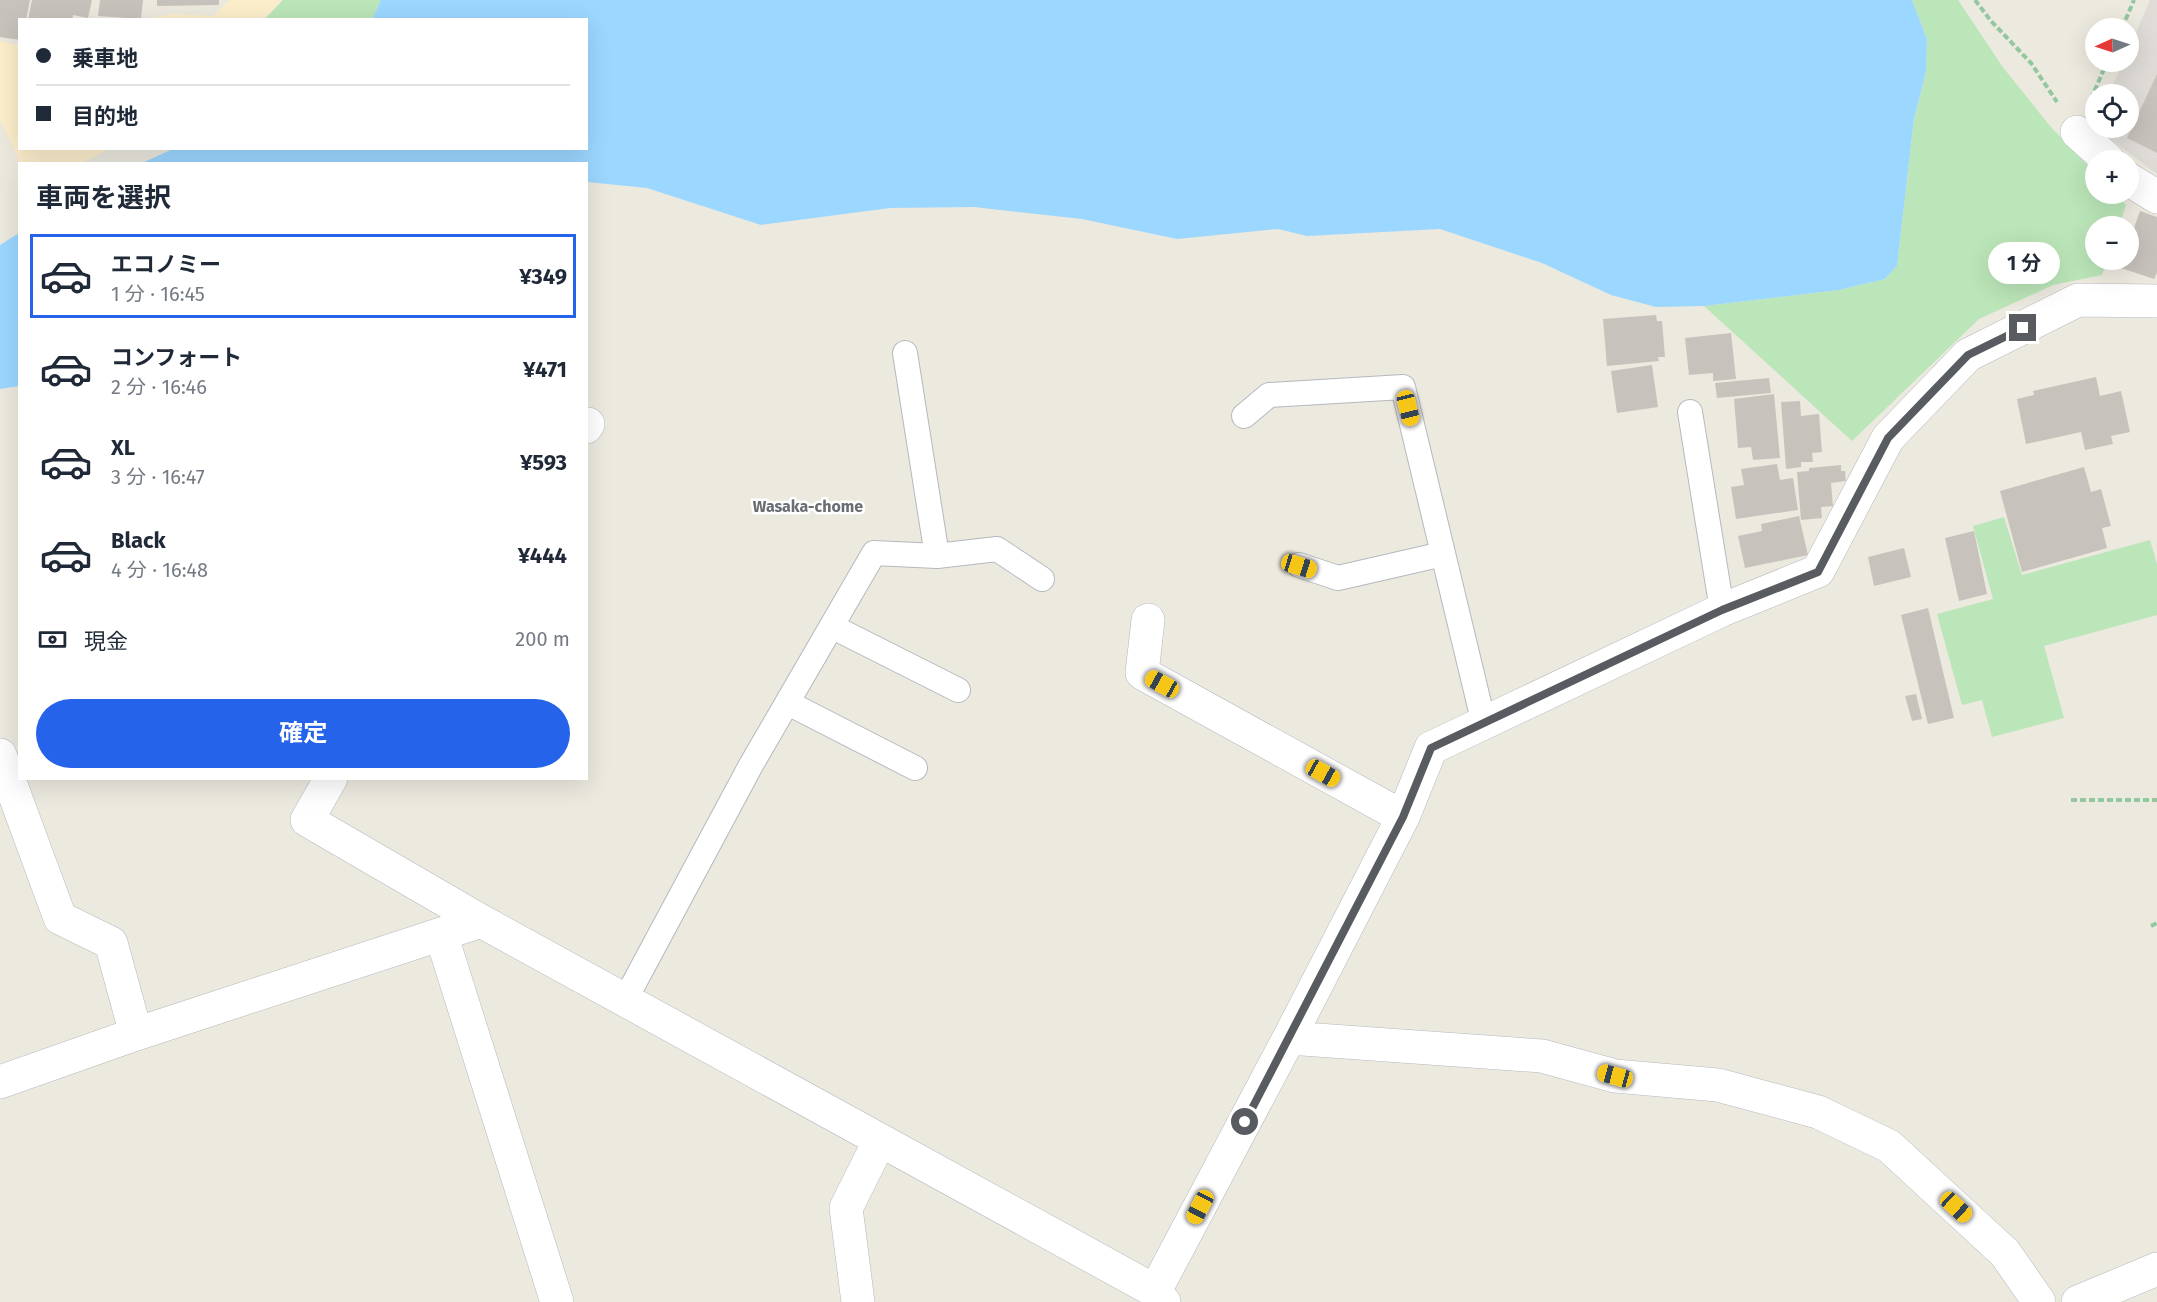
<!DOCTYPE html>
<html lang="ja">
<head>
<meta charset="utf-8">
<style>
	body { margin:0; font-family:"Fira Sans","Noto Sans JP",sans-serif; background:#f2f2f3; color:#1f2937; height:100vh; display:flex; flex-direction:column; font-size:22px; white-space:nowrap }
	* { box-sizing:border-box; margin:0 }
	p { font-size:20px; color:#747a83 }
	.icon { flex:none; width:33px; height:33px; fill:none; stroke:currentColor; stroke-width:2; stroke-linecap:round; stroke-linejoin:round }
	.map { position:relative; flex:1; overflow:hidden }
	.drawer { position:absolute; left:18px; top:162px; width:570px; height:618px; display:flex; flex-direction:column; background:#fff; border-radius:0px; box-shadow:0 6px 24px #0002 }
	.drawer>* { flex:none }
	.hud { position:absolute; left:18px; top:18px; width:570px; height:132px; border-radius:0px; box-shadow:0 6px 24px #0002; display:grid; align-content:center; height:132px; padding:0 18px; background:#fff }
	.needle { width:39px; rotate:267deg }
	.buttons { position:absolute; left:2085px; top:18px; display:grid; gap:12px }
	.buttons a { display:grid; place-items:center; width:54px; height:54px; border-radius:50%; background:#fff; box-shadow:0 6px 24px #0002; font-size:30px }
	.end { position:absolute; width:27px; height:27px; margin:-14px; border:8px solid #585c61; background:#fff; box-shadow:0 0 0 3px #fff }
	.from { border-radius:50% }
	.bubble { position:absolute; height:42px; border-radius:21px; background:#fff; box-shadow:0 6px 24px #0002; font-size:20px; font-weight:700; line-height:42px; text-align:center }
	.car { position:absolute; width:18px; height:36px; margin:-18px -9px; border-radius:8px; box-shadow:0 0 4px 2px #0007; background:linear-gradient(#f5c518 24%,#345 0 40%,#f5c518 0 76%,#345 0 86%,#f5c518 0) }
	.hud b { display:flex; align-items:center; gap:21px; height:57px; font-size:22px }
	.hud b+b { border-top:2px solid #e0e1e3 }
	.hud i { width:15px; height:15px; background:#1f2937 }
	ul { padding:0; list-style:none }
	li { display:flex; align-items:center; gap:18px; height:84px; margin:0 12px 9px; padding:0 6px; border:3px solid transparent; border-radius:0px }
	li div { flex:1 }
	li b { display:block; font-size:22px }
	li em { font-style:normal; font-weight:700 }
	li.selected { border-color:#2563eb }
	li>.icon { width:54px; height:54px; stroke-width:1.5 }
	h2 { padding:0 18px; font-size:27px; line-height:72px }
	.pay { display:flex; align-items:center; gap:15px; height:66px; padding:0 18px; font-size:22px }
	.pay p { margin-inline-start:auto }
	.action { display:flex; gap:12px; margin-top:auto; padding:12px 18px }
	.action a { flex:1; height:69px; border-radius:36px; background:#2563eb; color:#fff; font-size:24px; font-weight:700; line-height:69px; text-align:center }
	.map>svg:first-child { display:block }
	.industrial { fill:#dfdcd7 }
	.green { fill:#bbe6b9 }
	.sand { fill:#fceecb }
	.water { fill:#9cd7ff }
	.building { fill:#c7c3bc }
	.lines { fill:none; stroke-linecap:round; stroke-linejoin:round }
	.lane-casing { stroke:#b5b8bd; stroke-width:26 }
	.street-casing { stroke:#b5b8bd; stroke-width:34 }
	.path { stroke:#92c7a0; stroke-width:4; stroke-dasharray:6 3; stroke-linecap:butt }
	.lane { stroke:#fff; stroke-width:24 }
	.street { stroke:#fff; stroke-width:33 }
	.route { stroke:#585c61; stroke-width:8 }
	.labels { text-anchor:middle; stroke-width:5; stroke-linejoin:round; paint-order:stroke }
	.neighbourhood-label { font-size:16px; font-weight:bold; fill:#696e73; stroke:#fff }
</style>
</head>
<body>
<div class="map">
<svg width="2157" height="1302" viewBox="0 0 2157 1302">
	<rect width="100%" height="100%" fill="#ece9df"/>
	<path class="industrial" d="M2150,0H2157V174L2096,128H2128V94H2109L2123,62H2128L2129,49Z"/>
	<path class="green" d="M283,0H381L372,19L264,20Z
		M1912,0H1958L2002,66L2050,126L2095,173L2096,194H2115L2126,205L2119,226H2096V260H2107L2102,275L2053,285L1979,319L1852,441L1704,306L1839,290L1885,279L1897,266L1914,119L1926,72L1927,39Z
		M2004,517L2022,575L2150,540L2157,564V615L2044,646L2064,718L1992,737L1982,700L1962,705L1937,614L1993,599L1973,526Z"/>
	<path class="sand" d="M230,0H282L264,19H145L172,14L213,16Z
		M0,41L19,45L20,148L110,149L81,163H20L0,120Z"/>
	<path class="water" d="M381,0H1912L1927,39L1926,72L1914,119L1897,266L1885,279L1839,290L1704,306L1656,307L1611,295L1542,263L1440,229L1307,236L1278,229L1177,239L1082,219L974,207L890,208L761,225L647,188L587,182L586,164L142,163L175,148H586V20L372,19Z
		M19,233V386L0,389V245Z"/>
	<path class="building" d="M0,0H30L26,20H20V40L0,37Z
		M32,0H92L88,18L73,15L72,20H28Z
		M100,0H143L141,19L98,16Z
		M157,0H219V5L157,6Z
		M2157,74V153L2127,138Z
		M2140,211L2157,217V273L2154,279L2121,268L2124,260H2128V245Z
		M1656,315L1657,321H1662L1665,357H1658L1659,361L1607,366L1603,319Z
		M1731,333L1736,379L1713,381V373L1689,375L1685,338Z
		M1652,365L1658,407L1617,413L1611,371Z
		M2096,377L2100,396L2121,391L2130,432L2111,436L2113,444L2085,450L2081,432L2026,444L2017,399L2034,395L2033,391Z
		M1769,378L1771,393L1717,398L1715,383Z
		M1774,394L1780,458L1753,460L1751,447L1738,448L1734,399Z
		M1800,401L1801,416L1819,414L1822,452L1812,453L1813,462H1801V467L1786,469L1781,402Z
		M1777,464L1780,480L1793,478L1798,510L1736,519L1731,487L1744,485L1741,469Z
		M1841,465V471H1845L1846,481L1831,483L1833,506L1821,507L1822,518L1801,520L1797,472L1809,471V468Z
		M2084,467L2091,492L2101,489L2111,526L2102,528L2107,548L2022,572L2000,491Z
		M1799,516L1808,555L1745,568L1738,536L1762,531L1761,524Z
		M1974,531L1987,594L1959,601L1945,538Z
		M1904,548L1911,577L1874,586L1868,557Z
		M1928,608L1954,718L1928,724L1901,615Z
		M1916,694L1922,719L1912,721L1905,696Z"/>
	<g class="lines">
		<g class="lane-casing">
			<path id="lane" d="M905,353L937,556
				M1690,412L1722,610
				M1244,416L1269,395L1403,387L1484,724
				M1299,565L1338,578L1443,554
				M833,627L958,690
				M788,703L915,768
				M625,1000L751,765L874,553L937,556L997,549L1042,579"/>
		</g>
		<g class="street-casing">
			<path id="street" d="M2077,132L2108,160
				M2128,179L2157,197
				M586,427L588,424
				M1148,620L1142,673L1403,817
				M0,755L60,918L111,943L136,1034
				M331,778L307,820L481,921
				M441,934L557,1302
				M1289,1038L1542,1056L1615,1076L1718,1085L1818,1112L1889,1146L2005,1253L2039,1302
				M0,1082L136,1034L481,921L1155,1291L1164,1302
				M1155,1291L1289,1038L1403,817L1431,748L1722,610L1818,571L1888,438L1968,355L2078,300L2157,301
				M858,1302L846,1208L880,1140
				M2078,1302L2157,1269"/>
		</g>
		<path class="path" d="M1975,0L1991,21L2031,63L2057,102
			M2122,28L2134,0
			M2091,99L2107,62
			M2071,800H2157
			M2151,926L2157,923"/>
		<use href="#lane" class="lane"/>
		<use href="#street" class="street"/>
	</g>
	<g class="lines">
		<path class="route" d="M1245,1122L1403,817L1431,748L1722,610L1818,572L1888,438L1968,355L2023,328"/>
	</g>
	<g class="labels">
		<g class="neighbourhood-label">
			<text x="808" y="512">Wasaka-chome</text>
		</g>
	</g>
</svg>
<div class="buttons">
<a><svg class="needle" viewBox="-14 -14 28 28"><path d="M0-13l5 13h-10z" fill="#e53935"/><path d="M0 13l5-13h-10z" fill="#747a83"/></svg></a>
<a><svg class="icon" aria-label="locate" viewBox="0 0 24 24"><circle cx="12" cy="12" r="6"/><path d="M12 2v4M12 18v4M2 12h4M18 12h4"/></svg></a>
<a>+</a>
<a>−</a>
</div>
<i class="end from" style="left:1245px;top:1122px"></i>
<i class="end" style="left:2023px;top:328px"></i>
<div class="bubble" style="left:1988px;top:242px;width:72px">1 分</div>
<i class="car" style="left:1408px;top:408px;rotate:166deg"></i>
<i class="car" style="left:1299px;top:566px;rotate:107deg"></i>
<i class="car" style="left:1162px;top:684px;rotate:299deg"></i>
<i class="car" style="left:1323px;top:773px;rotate:119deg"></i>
<i class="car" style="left:1615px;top:1076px;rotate:285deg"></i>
<i class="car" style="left:1200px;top:1207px;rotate:208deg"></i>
<i class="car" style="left:1956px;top:1207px;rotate:133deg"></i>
<div class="hud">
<b><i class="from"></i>乗車地</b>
<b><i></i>目的地</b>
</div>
<section class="drawer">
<h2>車両を選択</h2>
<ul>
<li class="selected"><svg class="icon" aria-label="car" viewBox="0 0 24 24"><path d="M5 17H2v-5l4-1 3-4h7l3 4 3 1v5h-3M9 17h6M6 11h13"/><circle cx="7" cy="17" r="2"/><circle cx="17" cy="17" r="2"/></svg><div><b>エコノミー</b><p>1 分 · 16:45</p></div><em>¥349</em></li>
<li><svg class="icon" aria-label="car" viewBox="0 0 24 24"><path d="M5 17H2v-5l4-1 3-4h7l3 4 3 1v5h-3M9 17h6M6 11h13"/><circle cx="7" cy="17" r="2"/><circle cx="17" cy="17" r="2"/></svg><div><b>コンフォート</b><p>2 分 · 16:46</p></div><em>¥471</em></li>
<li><svg class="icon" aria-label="car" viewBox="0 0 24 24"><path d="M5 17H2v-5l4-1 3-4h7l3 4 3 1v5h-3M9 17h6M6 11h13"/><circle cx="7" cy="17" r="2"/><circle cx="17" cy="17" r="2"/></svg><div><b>XL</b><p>3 分 · 16:47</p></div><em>¥593</em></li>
<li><svg class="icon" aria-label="car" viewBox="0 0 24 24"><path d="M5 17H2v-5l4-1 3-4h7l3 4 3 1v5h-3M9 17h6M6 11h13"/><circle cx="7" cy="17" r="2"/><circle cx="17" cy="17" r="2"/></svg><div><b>Black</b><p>4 分 · 16:48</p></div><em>¥444</em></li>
</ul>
<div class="pay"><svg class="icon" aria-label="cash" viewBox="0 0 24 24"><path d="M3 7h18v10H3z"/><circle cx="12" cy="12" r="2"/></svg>現金<p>200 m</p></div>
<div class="action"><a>確定</a></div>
</section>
</div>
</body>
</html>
